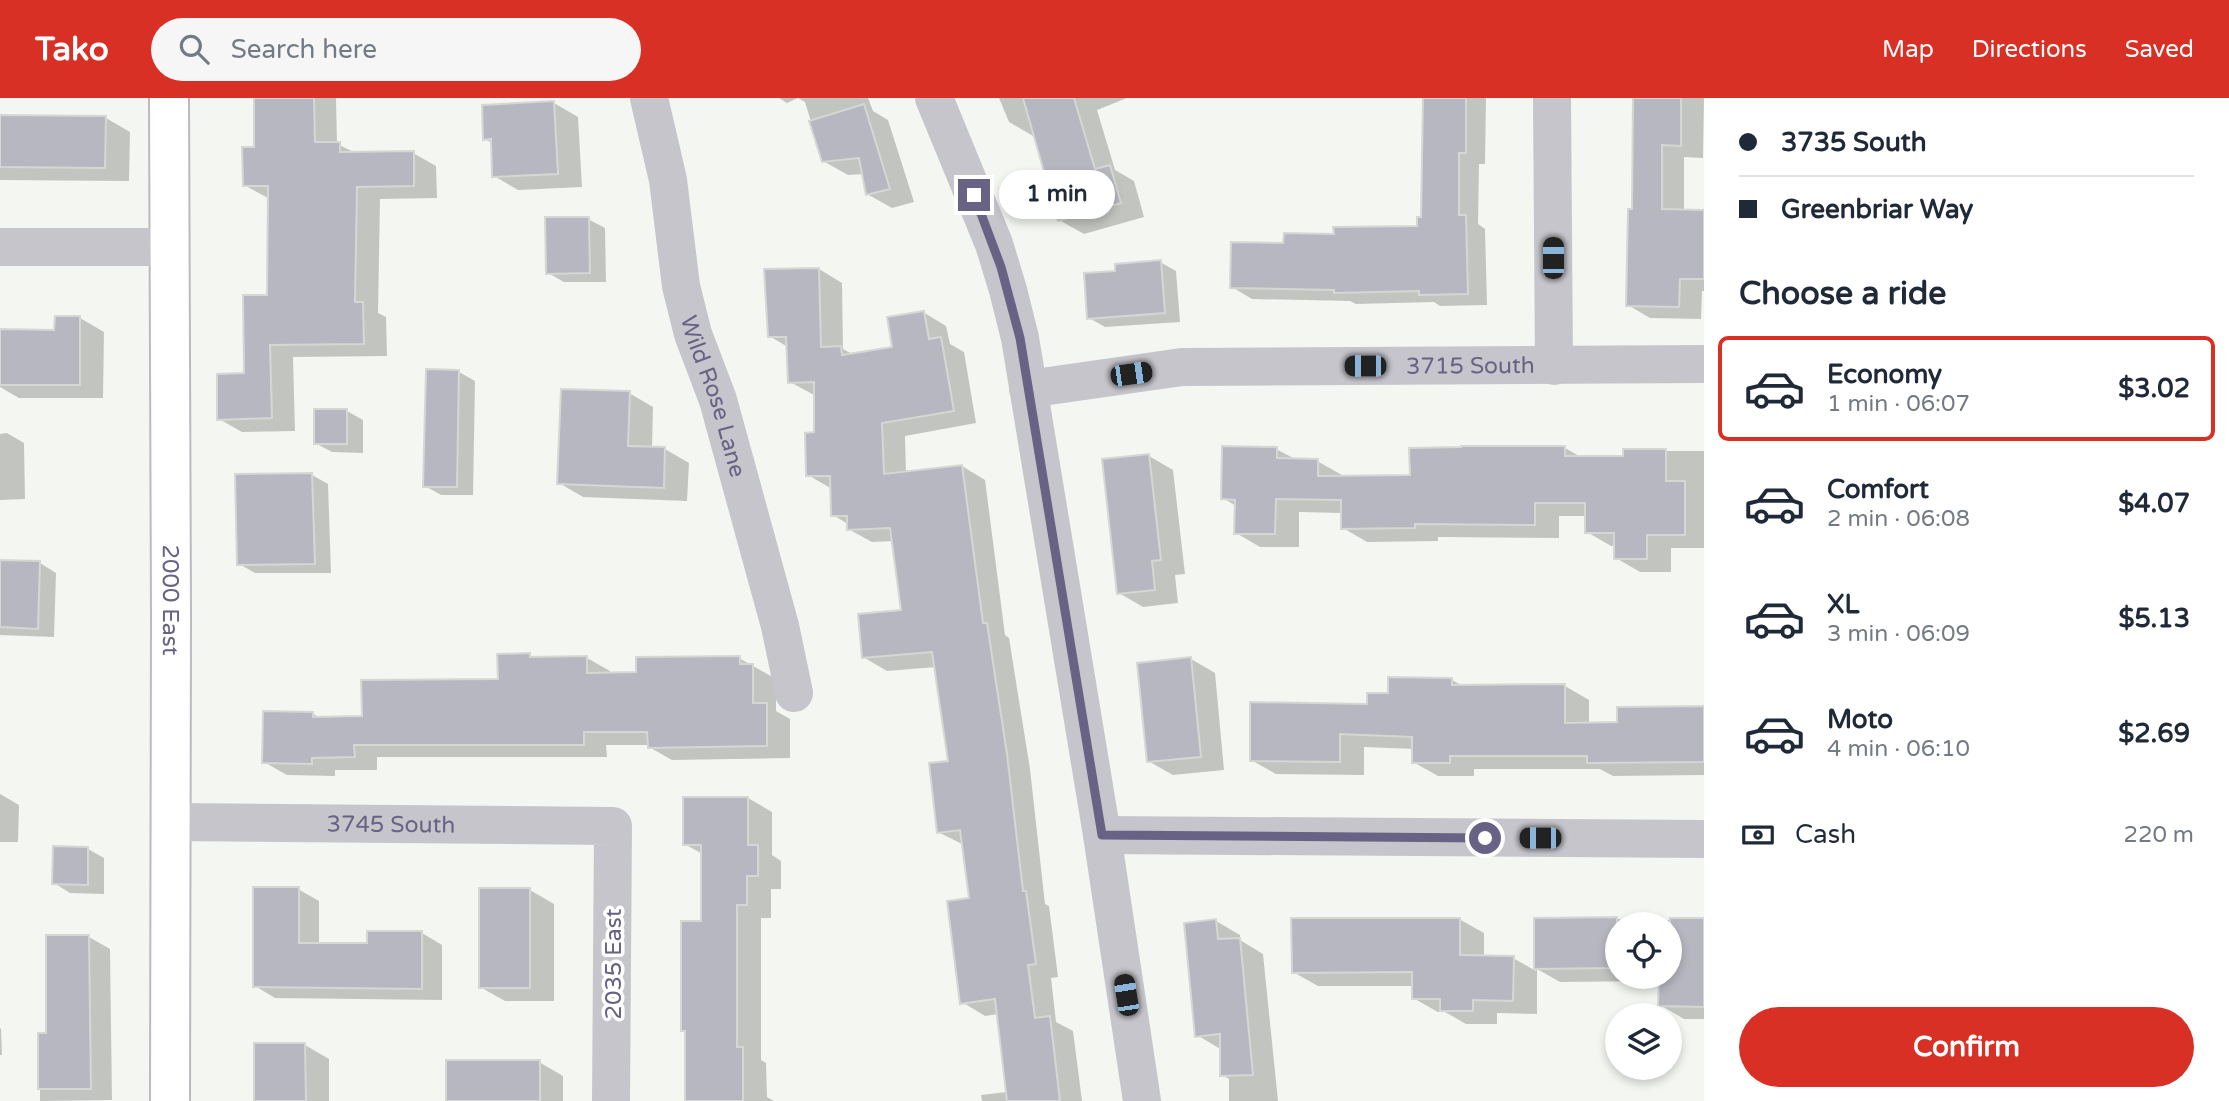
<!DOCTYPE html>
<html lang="en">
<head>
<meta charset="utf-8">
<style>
	body { margin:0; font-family:"Varela Round",sans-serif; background:#f6f6f7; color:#1f2937; height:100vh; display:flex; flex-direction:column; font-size:26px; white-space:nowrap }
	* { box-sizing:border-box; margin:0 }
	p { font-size:23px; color:#747a83 }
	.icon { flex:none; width:38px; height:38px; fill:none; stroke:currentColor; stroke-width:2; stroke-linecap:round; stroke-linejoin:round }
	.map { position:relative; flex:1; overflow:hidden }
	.details { display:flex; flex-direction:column; background:#fff; width:525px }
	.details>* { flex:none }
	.banner { display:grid; align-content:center; height:154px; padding:0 35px; background:#fff }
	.buttons { position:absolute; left:1605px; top:814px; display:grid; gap:14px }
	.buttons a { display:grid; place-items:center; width:77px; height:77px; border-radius:50%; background:#fff; box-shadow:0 4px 10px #0003; font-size:35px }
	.end { position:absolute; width:32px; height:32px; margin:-16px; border:9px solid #686285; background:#fff; box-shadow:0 0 0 4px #fff }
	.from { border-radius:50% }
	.bubble { position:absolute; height:49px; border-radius:24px; background:#fff; box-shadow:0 4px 10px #0003; font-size:23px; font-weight:700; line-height:49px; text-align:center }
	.car { position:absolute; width:21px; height:42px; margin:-21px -10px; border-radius:9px; box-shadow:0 0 5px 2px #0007; background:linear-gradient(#222 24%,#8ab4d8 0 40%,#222 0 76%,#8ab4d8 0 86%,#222 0) }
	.banner b { display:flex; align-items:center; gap:24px; height:66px; font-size:26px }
	.banner b+b { border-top:2px solid #e0e1e3 }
	.banner i { width:18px; height:18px; background:#1f2937 }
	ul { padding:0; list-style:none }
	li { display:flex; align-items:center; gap:21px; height:105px; margin:0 14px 10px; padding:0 21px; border:4px solid transparent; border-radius:10px }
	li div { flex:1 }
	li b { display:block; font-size:26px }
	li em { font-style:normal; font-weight:700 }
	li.selected { border-color:#d93025 }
	li>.icon { width:63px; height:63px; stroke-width:1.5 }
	h2 { padding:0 35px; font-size:32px; line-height:84px }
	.pay { display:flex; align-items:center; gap:18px; height:77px; padding:0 35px; font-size:26px }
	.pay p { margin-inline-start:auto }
	.action { display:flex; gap:14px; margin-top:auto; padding:14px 35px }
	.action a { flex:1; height:80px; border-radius:42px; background:#d93025; color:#fff; font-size:28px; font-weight:700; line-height:80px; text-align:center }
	header { display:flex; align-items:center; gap:42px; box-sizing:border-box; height:98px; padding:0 35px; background:#d93025; color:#fff }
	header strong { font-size:33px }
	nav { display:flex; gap:38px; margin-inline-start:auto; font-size:24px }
	.search { width:490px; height:63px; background:#f6f6f7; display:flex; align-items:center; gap:18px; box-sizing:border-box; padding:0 24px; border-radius:38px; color:#747a83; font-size:26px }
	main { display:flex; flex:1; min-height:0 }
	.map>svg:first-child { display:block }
	.shadow { fill:#0003; fill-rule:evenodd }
	.building { fill:#b7b7c1; stroke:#d5d7d4; stroke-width:2 }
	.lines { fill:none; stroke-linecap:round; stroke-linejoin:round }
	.secondary-casing { stroke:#bbb9c2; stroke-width:42 }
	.street { stroke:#c6c5cc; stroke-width:38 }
	.secondary { stroke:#fff; stroke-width:38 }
	.route { stroke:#686285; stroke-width:9 }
	.labels { text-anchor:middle; stroke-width:7; stroke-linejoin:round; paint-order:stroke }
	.street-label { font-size:23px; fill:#686285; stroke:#fff }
</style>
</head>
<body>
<header>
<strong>Tako</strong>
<div class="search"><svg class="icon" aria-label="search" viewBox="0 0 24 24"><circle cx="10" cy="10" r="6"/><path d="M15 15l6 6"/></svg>Search here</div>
<nav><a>Map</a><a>Directions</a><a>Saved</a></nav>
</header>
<main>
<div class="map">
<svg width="1704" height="1003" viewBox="0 0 1704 1003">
	<rect width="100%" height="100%" fill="#f3f6f1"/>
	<path class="shadow" d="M256,0H336L337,46L356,55H413L436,68L437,100L380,101L378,215L386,219L387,258L293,259L295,333L242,334L219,321L246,277L269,199L270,101L244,87L256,51Z
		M779,0H868L873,13L888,22L914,104L892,110L867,96L864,76L848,77L823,63L805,4L798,0L787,5Z
		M999,0H1127L1097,12L1115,72L1134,83L1144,119L1084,136L1059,122L1035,37L1033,38L1009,24Z
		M1424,0H1486L1485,66H1479L1478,126L1485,131L1487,207L1440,208L1434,204L1356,206L1350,203L1252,201L1232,189L1285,147L1335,137L1419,130L1423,120Z
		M1635,0H1704L1703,60L1684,59V113L1704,114V193H1702L1701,221L1650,220L1628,207L1634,113Z
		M554,5L578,19L582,89L518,92L494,78L492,45L485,41Z
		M0,18L106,20L130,34L129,83L0,82Z
		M588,121L605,130L606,184H564L548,175Z
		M1160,164L1176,173L1180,224L1105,229L1089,220L1117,174Z
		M819,171L842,185L843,251L854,257L894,250L923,214L946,228L950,246L964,254L976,325L905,338L906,375L962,368L985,382L1005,537L1009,540L1030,671L1045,806L1049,808L1058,879L1051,880L1056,924L1073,933L1082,1003H982L981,997L1007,994L998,916L985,918L962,904L970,802L964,747L938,734L950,665L936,569L887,573L863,559L903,514L893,443L872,444L848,431V426L833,417L832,391L808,377L816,336V298L790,284L788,249L769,238Z
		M80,220L104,234L103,300H19L0,289V233L56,234Z
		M459,274L475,283L473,397H441L425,388Z
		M629,295L653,309L652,351H665L689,365L687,403L583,399L559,385Z
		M347,313L363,322V355L332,354L315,345Z
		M7,335L24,345L25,401L0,402V417V336Z
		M1565,350L1581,359H1625V353H1704V450H1671V474H1640L1616,460V448H1611L1587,434V418H1559V440L1438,439V443L1367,444L1343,430L1342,415L1299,414V449H1260L1236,435V408L1223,400L1276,351L1297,362L1317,363L1342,377V380L1411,379Z
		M1149,358L1173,372L1185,476L1175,477L1178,505L1143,509L1119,495Z
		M312,377L328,386L331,475H255L239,466Z
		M0,464L40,465L56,475L54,539L0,537Z
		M530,557L536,560H587L610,573V576L638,575L739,560L776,581V613L790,621V660L672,662L649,649V647H606L607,659H377V672H335V678L287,677L264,664L313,616L321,620H363L499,583Z
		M1191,561L1215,575L1224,672L1173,677L1148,663Z
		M1452,582L1463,588H1565L1589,602V627L1618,626V610H1704V677L1613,678L1600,671H1474V678H1438L1413,664L1414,651L1364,649V677L1276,676L1251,662L1389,597Z
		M0,696L19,707L18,744H0Z
		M748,700L772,714V757L781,763V791H771V820H761V962L766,965L767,999L774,1003H687L686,935L682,932L703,825V756L684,746Z
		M88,751L104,760V796L70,795L54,785Z
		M298,791L319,803V847H369L422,835L442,847V902L275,900L255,888Z
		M530,792L554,806V903H505L480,889Z
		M1459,821L1484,835V859L1513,860L1536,873V822L1632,821L1704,823V921H1684L1660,907V883L1560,884L1537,871V916L1497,915V926H1466L1445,914H1438L1413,900V888H1318L1293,874ZM1617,826H1670V878H1617Z
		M1216,823L1240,837V842L1263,856L1278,1003H1229V981L1222,977V952L1197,937Z
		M89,839L110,851L112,1002L40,1003V937H48Z
		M0,930L1,931L2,957H0Z
		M305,947L329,961V1003H256Z
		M539,964L563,978V1003H447Z"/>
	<path class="building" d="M254,0H314L315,44H340V54L414,53V88L357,89L355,204H363L364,246L270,247L272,320L217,322V276L244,275L243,197H267L268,88H243L242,49H254Z
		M1023,0H1074L1095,71L1110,67L1121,105L1058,123Z
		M1423,0H1466V55H1459V117H1466L1468,196L1419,197V193L1334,195V192L1230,190L1231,144L1283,145L1284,135L1334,136L1333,129L1417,128V119H1421Z
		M1633,0H1681V48L1662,47V111L1704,112V181H1680L1679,209L1626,208L1628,111H1632Z
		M554,3L558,76L492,79L491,41L483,42L482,7Z
		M864,6L890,91L866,97L859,60L822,64L809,23Z
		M0,17L106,18L105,70L0,69Z
		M545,119H589L590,175L546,176Z
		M1161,162L1165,215L1087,221L1084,175L1115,173V166Z
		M819,170L821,249L841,248L842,257L892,249L887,219L924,213L929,241L941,239L954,313L882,325L884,376L962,367L983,525H987L1007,656L1023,793H1026L1036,866L1028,867L1035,920L1050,918L1060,1003H1007L995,901L960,906L947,803L969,800L960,732L937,735L929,665L948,663L932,554L862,560L858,516L901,512L890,430L847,432V418H831L830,378H806L805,335L814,334V284L788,285L786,239H768L764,171Z
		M55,218H80V287H0V231L54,232Z
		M426,271L459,272L457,389H423Z
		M561,291L630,293L628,348L665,349L664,390L557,386Z
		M314,311H347V346H314Z
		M1222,348L1277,349V360L1318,361V378L1410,377L1409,350L1461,349V348H1565V358H1623V351H1666V383H1685V437H1647V461H1614V435H1585V405H1535V427L1415,426V430L1341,431V402L1276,401L1275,436H1234L1235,402L1221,401Z
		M1149,356L1161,462L1152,463L1155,492L1117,496L1102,361Z
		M312,375L315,466L237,467L235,376Z
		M0,462L40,463L38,531L0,529Z
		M530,555V559L587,558V575L636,574V559L740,558V566H753V605H767V648L648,650L647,634H584V647H354L355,659L312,660V666L262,665L263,613L313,614V619L362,618L361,582L498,581L497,556Z
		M1191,559L1201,659L1147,664L1137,565Z
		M1388,579L1452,580V587L1565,586V625L1617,624V609L1704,608V664L1587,665V658H1450V665H1412V639L1340,636V664L1250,663V604L1367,606V595H1388Z
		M683,699H748V747H758V778H747V807H737V949H743V1003H685V933H681V823H701V747H683Z
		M53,748L88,749V787L52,786Z
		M253,789H299V845H367V833H422V891L253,889Z
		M479,790H530V890H479Z
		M1617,819V870L1534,871V820Z
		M1291,820H1460V857L1514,858L1513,903L1473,902V913H1440V901H1412V874L1292,875Z
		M1670,820H1704V909L1658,908L1659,878H1670Z
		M1216,821L1218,841L1240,840L1253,977L1220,978V936L1195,939L1184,825Z
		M46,837H89L91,991H38V935H46Z
		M254,945H305L306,1003H254Z
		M446,962H540V1003H446Z"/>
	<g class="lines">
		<g class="secondary-casing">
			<g id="secondary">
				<path id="s4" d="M169,0L171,517L170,1003"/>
			</g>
		</g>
		<g class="street">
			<path id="s1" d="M649,0L668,82L681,188L693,236L718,302L780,528L794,595"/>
			<path d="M934,0L994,146L1008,192L1020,240L1102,737L1142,1003"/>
			<path d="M1552,0L1554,268"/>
			<path d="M0,149H170"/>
			<path id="s2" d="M1028,291L1182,269L1704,266"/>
			<path id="s3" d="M171,724L613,728L611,1003"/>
			<path d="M1102,737L1704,741"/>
		</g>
		<use href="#secondary" class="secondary"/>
	</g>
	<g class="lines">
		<path class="route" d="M974,97L1001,169L1020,240L1102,737L1485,740"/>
	</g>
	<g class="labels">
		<g class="street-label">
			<text dy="8" stroke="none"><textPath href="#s2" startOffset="444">3715 South</textPath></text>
			<text dy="8" stroke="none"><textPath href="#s1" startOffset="306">Wild Rose Lane</textPath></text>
			<text dy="8" stroke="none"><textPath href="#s4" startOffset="502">2000 East</textPath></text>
			<text dy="8" stroke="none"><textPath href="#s3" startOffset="220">3745 South</textPath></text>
			<text transform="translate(613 866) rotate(-90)" y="8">2035 East</text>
		</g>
	</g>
</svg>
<div class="buttons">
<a><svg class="icon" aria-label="locate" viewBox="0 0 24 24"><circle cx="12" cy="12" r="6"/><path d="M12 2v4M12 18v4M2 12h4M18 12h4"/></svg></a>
<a><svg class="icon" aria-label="layers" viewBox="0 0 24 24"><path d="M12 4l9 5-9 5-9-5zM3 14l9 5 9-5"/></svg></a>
</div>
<i class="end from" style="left:1485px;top:740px"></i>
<i class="end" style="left:974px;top:97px"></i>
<div class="bubble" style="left:999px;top:72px;width:116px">1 min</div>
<i class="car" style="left:1553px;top:160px;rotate:0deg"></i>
<i class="car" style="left:1365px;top:268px;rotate:270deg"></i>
<i class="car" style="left:1131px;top:276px;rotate:82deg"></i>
<i class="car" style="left:1540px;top:740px;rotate:270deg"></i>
<i class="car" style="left:1126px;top:897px;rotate:351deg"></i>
</div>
<section class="details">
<div class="banner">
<b><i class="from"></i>3735 South</b>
<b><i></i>Greenbriar Way</b>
</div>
<h2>Choose a ride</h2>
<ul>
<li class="selected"><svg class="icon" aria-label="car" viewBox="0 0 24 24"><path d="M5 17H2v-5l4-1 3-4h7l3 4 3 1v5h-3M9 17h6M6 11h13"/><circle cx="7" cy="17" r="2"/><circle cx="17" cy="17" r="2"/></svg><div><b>Economy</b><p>1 min · 06:07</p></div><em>$3.02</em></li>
<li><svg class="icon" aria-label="car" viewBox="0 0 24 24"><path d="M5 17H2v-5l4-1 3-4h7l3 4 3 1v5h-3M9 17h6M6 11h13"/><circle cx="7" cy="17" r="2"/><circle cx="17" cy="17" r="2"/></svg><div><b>Comfort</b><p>2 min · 06:08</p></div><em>$4.07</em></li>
<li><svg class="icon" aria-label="car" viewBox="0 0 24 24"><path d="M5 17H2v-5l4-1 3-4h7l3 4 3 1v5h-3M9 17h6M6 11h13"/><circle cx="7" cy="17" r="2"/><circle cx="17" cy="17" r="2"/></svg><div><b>XL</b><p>3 min · 06:09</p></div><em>$5.13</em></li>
<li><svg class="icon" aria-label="car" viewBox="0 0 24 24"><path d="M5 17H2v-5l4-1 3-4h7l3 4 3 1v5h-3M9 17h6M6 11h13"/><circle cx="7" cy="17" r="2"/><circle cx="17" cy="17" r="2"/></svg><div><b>Moto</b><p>4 min · 06:10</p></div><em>$2.69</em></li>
</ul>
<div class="pay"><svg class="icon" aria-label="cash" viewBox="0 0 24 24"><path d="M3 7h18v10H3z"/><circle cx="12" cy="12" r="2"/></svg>Cash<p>220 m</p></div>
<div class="action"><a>Confirm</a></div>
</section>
</main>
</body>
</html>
